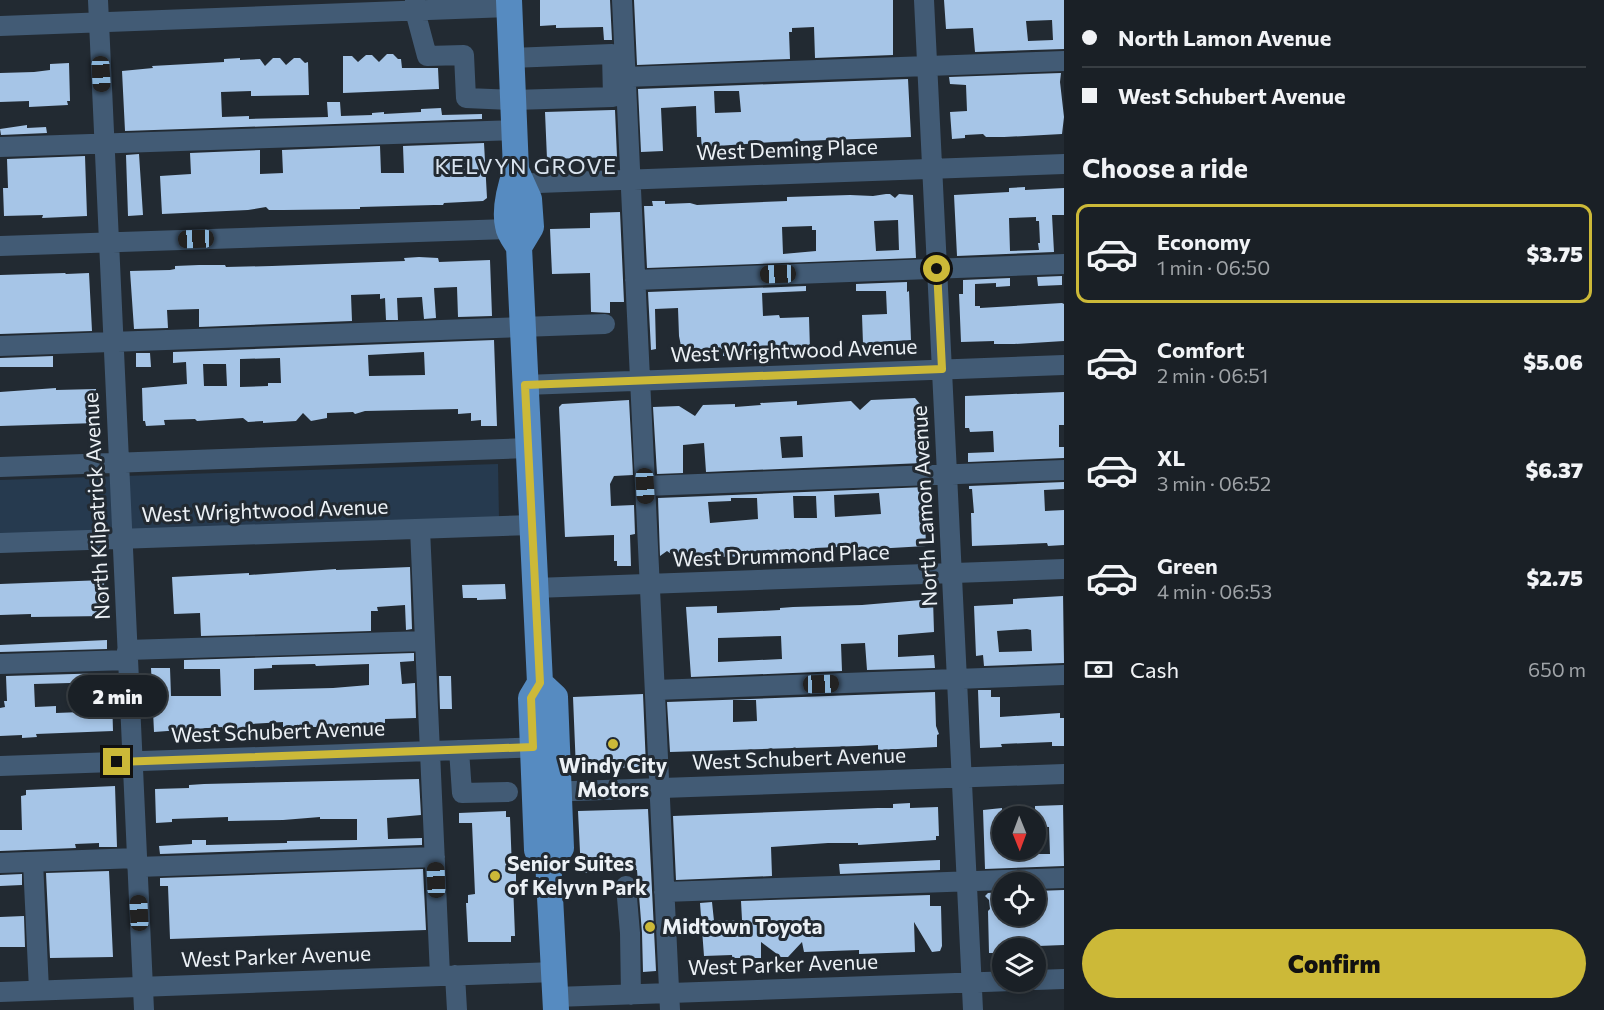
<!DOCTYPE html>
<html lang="en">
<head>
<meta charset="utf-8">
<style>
	body { margin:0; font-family:Commissioner,sans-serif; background:#272d32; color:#f1f3f6; height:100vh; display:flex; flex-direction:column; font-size:22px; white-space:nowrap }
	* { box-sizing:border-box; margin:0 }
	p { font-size:20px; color:#9fa3a7 }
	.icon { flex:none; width:33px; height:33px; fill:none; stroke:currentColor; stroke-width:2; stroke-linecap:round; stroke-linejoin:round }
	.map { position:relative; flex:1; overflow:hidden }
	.details { display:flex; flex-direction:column; background:#1a2026; width:540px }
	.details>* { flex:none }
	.banner { display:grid; align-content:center; height:132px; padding:0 18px; background:#1a2026 }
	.needle { width:39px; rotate:179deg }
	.tools { position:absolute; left:992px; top:806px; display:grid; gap:12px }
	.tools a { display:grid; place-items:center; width:54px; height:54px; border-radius:50%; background:#1a2026; box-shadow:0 3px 9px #0003,0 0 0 2px #383e43; font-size:30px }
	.end { position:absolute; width:27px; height:27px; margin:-14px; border:8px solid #ccb938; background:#111; box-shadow:0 0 0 3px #111 }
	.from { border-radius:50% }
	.bubble { position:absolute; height:42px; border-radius:21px; background:#1a2026; box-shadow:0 3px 9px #0003,0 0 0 2px #383e43; font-size:20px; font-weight:800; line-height:42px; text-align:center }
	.car { position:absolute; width:18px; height:36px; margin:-18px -9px; border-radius:8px; box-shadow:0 0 4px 2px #0007; background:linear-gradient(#222 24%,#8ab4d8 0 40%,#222 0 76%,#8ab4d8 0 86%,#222 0) }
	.banner b { display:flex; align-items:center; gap:21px; height:57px; font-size:22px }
	.banner b+b { border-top:2px solid #383e43 }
	.banner i { width:15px; height:15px; background:#f1f3f6 }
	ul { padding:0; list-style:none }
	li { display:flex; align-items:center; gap:18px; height:99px; margin:0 12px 9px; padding:0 6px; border:3px solid transparent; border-radius:12px }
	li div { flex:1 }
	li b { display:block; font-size:22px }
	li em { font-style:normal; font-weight:800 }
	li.current { border-color:#ccb938 }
	li>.icon { width:54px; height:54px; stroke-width:1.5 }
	h2 { padding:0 18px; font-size:27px; line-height:72px }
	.pay { display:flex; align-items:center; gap:15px; height:66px; padding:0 18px; font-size:22px }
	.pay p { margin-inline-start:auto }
	.cta { display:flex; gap:12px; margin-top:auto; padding:12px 18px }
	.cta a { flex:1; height:69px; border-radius:36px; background:#ccb938; color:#111; font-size:24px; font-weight:800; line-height:69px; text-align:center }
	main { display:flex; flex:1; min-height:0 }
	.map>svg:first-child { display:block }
	.green { fill:#263a4f }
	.building { fill:#a6c5e7; fill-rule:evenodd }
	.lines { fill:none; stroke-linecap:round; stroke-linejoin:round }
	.minor { stroke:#425b75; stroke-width:20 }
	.major { stroke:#568bc1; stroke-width:26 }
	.route { stroke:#ccb938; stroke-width:8 }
	.poi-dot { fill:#ccb938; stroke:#222a32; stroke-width:2 }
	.labels { text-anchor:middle; stroke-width:6; stroke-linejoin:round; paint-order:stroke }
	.street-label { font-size:21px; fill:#ecf1f6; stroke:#222a32 }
	.poi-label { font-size:21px; font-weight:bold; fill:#ecf1f6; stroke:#222a32; text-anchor:start }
	.neighbourhood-label { font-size:22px; letter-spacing:1.5px; fill:#dae4ef; stroke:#222a32 }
</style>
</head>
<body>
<main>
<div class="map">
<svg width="1064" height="1010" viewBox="0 0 1064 1010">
	<rect width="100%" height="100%" fill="#222a32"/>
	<path class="green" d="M498,464L499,519L0,535V480Z"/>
	<path class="building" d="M540,0H610L612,40H604L603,27L556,28V25L540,26Z
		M634,0H893V55L815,58L814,27L792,28V32H789L790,59L637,65Z
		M944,0H1064V49L975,52L973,28L946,29ZM1052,20L1053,40L1028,41L1026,21Z
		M387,54H393L398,59H401L402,68H438L439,89L343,93V56H352L358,62L366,55H372L379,62Z
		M240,58V60L260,59L265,66L273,58H280L286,65L294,58H300L305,63L308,62L309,95L251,96V91L221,92L222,117L249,116V119L328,117L327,102H340L341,116L372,115V113L384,112V114L421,112V109L441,108L442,115L482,114V119L125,131L122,71L153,68L152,66L224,62V59Z
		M69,63L70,101H67L68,105L29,107V101L0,102V73L34,72L50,70V64Z
		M1061,73L1060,82L1064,117L1062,134L1004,137H986L983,134L965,135V138L952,139L950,112L967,111L966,85L950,84L949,77Z
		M908,79L911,137L774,142L717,146V149L702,150L701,137H697L696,106L661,108L663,151L641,152L638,89ZM714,91H739L741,112L715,113Z
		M612,110H615L617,157L547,159L545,112Z
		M27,125V128L46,127L47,133L1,135L0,129Z
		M484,143L487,198L483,201L444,203L443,205H434L360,207V209L284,210H269L266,207L248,210L162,214L160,176L191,174L190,153L260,150V174L283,173L282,150L380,146L381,173H404L403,146Z
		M139,154L143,215L128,216L126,155Z
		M85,156L87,216L42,218L43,215L4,216L3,188H8L7,159Z
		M1025,187V190L1064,188V215H1052L1054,252L957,256L954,195L1009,192V188ZM1036,217V221H1039L1040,243H1038L1039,250L1010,251L1009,218Z
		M886,194H890L895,198L899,194L913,195L916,258L647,268L644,206H653L652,201H665V204L690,203L697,205L787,201V197L850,195L873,196ZM898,220L899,250L876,251L874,221ZM812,226V230H816V251L783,254L782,227Z
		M620,212L624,302H610V313L591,312L590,273L552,274L550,229L590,228V213Z
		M419,257L438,258L439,262L490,260L492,316L458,317L457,287L434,288L436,318L424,319L422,297L397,298L398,320H386L385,298L380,299V294L351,295L352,321L199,327V309L167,310L168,328L134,329L130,271L170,270L175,269V266L199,265H225L226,267L272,266L405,261L404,258Z
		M65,273L66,274L89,273L92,331L0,334V275Z
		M1062,276V285L1038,286L1037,277Z
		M1010,278V286L996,287V283L975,284V306H980V308L1062,303L1064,304V341L1014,344H994V341L961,342L959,294H963V280Z
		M907,282V292L909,291L911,340L879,342L875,347L870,343L863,344L862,315L887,314L886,291H856V284Z
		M806,286V291L762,293L763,316L779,315L780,318L809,317L810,350L797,351V348H765V354L723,356V349L686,350V346H681L679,336L678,308L655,309L656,349L651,350L648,292Z
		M494,340L497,426H481V420L471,421V413L458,414V409L365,411L355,414L353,412L327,413V418L311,421L303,413L296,421L263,423V421L248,422L243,418L197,421L195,419L164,420L165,425L146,426L145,421H143L142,388L187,384L186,362L173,363V352ZM424,352L425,375L369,376L368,355ZM280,358L281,383H268V386L240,387V359ZM203,364H226L227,386H204Z
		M136,353H150L151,367H136Z
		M53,356V367H0V358Z
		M56,388V390L96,389L97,423L0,426V392Z
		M1064,392V425H1059V447H1064V458L968,462V453L994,452L993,431L970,432L969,428H965V396Z
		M915,398L920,404L921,413L925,416L921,419L922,447L926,450L922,453L923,463L706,472L704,443L683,445V473L657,474L653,407L679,406L695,416L703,405L735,404V407L761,405L760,403L797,401V405L851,401L860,410L871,400ZM802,436L803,457L782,458L780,437Z
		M629,400L633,475L614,476L610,484L611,506L634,505L635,534L630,535L631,566H617V561H614V535L565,537L559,407L562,404Z
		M1064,482V489L1044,490L1045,511L1064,510V545L1048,546L1047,543L972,546L971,513H974L972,489H969V486Z
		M926,487L927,491H924L926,546L839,551L838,547L815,548V551L774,552L775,554L755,556L717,557V554L674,556L667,551L660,556L658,498ZM879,493L881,514L835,517L834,495ZM793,496H816L817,518H794ZM731,498H757L758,519L710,523L708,502L731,501Z
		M410,567L412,629L406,630L405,605L377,607L378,611H371V631L201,636L200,613L174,614L172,577L249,573V575L336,569V570Z
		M104,580L105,616L31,617V614L0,615V584Z
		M505,584L506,599L477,600V598H463L462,585Z
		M1063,596L1064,663L984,666L983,655L976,656L974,606L1013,604V599ZM1027,629L1031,630L1032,651L999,652L997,631Z
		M933,599L934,632L898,635V657L934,655L935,668L867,670L865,643L841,644L842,671L691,677L686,607L717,606V613L740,612L780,610V608L793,607L862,605ZM781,636L782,659L718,662V638Z
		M107,640V649L0,652V645Z
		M414,653V661L400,662L402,684L415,683L416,718L385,719V723L331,727H283V722L250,724L251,729L222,730V727L154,732L151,668H170L171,696H221L220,669H184V660ZM315,664L316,666L369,664V685L333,688L254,690V669L272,668V665Z
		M108,673L109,676H92L94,697H112L113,731L36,734L37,737L22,738V735L0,736V708L5,707L4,701H7L6,676ZM70,683L80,684L81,712L56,713V706L35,707L34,684Z
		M439,676H451L452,709H440Z
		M978,690H991V697H1000V717L1060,713V718H1064V746H1052V742L1001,744L1002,747L980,748Z
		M935,692L936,726L939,734L937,735V747L878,750V745L858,746L670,752L667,702ZM733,700H756L757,721L733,722Z
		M643,694L646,767L576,770L573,697Z
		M419,779L421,815L387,818L388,839L422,838V845L160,854L159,846L192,844V840H206V845L287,843V841L357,840V819H320V817L283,820L228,821V817L172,819V822L156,823L155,789L189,788V785L204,784Z
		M115,786L117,847H99V843L75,844L76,848L0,851V830H22L21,796L26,795V790Z
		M910,803V808L938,807L939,836H936V840L858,845V843H828L771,847L772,876L676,880L673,816L878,808H893V804Z
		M1063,805L1064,866L985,869L983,810L1002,808V849H1006V858L1033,857V854H1050L1049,827H1035V806Z
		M648,809L656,971L643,972L642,933L637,870L581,873L578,811Z
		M506,811V817H510L512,869H516V883H513L515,936H511V942H468L466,903H468V895L475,894L472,823H459V813Z
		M940,860V870L840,874L839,864Z
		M423,869L426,930L170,939L168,886H160V878Z
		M109,871L113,957L50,958L46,873Z
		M22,874V885L0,886V875Z
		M1064,890V945L1038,946V948H1001L997,953H989L988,911L990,909L989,900L985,896L988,893L1002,892V915H1006L1007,917L1037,915L1036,891Z
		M930,895V906H941L942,946L940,951L932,952L914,922L915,952L859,954V950L804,952L802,942L788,957H781L761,942V958H732V955L704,956L700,903L712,902L714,921L742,920L741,901Z
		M24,916L25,947H0V917Z"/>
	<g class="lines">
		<path class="minor" d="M98,0L144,1010
			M415,0V11L427,56L464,55L466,98L513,100L613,97L612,54L511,58
			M622,0L670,1010
			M924,0L973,1010
			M0,26L509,7
			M625,77L1064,61
			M0,147L514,130
			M511,184L1064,164
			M0,246L508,229
			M635,280L1064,264
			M0,346L605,324
			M525,385L1064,365
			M0,467L528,448
			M645,486L1064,470
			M420,529L440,975
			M0,543L532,525
			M535,588L1064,569
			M127,650L425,641
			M0,664L128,660
			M655,690L1064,675
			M459,750L462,793L508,792
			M0,766L545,747
			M545,792L1064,774
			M33,862L39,990
			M0,863L137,858
			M137,867L435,857
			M626,886L630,933L631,995
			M664,892L1064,878
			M455,975L457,1010
			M1035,980L1064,979
			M0,992L554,972
			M555,997L1013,981"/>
		<path class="major" d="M509,0L516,170C510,187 504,208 508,226C509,234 515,241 519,247L540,683L531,698L537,850L548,859L556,1010
			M516,170L529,199L531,227L519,247
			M540,683L555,697L561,848L548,859"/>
	</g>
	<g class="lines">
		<path class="route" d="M117,762L533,747L531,698L540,683L525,385L942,369L937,269"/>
	</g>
	<g class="poi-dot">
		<circle cx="613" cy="744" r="6"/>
		<circle cx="495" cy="876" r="6"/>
		<circle cx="650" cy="927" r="6"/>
	</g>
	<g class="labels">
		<g class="street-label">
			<text transform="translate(787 150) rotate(-2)" y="7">West Deming Place</text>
			<text transform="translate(794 351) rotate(-2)" y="7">West Wrightwood Avenue</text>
			<text transform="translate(97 506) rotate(-93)" y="7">North Kilpatrick Avenue</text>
			<text transform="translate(925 506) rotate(-93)" y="7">North Lamon Avenue</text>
			<text transform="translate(265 511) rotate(-2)" y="7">West Wrightwood Avenue</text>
			<text transform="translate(781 556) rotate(-2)" y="7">West Drummond Place</text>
			<text transform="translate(278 732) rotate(-2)" y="7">West Schubert Avenue</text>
			<text transform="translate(799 759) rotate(-2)" y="7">West Schubert Avenue</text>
			<text transform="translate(276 957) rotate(-2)" y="7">West Parker Avenue</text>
			<text transform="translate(783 965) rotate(-2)" y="7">West Parker Avenue</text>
		</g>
		<g class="poi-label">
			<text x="613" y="773" text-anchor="middle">Windy City<tspan x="613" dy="24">Motors</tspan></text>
			<text x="507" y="871">Senior Suites<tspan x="507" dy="24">of Kelyvn Park</tspan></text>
			<text x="662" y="934">Midtown Toyota</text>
		</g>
		<g class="neighbourhood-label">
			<text x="526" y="174">KELVYN GROVE</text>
		</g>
	</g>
</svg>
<div class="tools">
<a><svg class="needle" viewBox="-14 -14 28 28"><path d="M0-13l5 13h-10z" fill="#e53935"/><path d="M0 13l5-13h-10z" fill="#9fa3a7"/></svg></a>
<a><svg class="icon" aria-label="locate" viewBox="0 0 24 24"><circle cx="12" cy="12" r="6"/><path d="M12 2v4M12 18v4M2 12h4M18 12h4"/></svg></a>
<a><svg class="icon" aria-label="layers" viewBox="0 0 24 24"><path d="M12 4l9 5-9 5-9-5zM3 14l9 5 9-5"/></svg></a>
</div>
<i class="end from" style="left:937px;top:269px"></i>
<i class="end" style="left:117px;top:762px"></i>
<div class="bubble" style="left:68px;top:675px;width:99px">2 min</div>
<i class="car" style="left:101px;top:74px;rotate:177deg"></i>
<i class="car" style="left:196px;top:239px;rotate:268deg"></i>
<i class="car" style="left:778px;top:274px;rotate:268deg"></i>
<i class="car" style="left:645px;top:486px;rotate:177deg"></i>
<i class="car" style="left:821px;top:684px;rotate:88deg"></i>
<i class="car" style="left:436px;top:880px;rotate:358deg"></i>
<i class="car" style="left:139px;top:913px;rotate:357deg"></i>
</div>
<section class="details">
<div class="banner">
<b><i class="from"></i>North Lamon Avenue</b>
<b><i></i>West Schubert Avenue</b>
</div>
<h2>Choose a ride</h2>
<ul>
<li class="current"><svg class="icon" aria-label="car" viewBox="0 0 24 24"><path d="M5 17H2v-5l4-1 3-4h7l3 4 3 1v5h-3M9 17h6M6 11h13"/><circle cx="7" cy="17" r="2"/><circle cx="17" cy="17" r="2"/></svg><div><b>Economy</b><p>1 min · 06:50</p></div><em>$3.75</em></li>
<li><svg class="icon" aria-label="car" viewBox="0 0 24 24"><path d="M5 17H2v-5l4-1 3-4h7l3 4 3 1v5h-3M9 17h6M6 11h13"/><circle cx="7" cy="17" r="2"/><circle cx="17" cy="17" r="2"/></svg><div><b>Comfort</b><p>2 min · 06:51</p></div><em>$5.06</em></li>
<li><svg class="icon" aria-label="car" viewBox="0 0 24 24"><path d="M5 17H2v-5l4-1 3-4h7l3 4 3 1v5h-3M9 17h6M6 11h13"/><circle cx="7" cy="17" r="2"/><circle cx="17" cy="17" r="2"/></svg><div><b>XL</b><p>3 min · 06:52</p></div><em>$6.37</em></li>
<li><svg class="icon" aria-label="car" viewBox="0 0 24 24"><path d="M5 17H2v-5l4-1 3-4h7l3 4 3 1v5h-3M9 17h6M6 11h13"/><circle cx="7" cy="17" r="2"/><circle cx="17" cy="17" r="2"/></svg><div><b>Green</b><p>4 min · 06:53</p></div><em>$2.75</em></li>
</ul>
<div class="pay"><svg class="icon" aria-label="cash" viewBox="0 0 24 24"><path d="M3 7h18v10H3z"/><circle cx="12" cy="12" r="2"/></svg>Cash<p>650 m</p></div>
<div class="cta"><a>Confirm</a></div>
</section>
</main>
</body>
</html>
